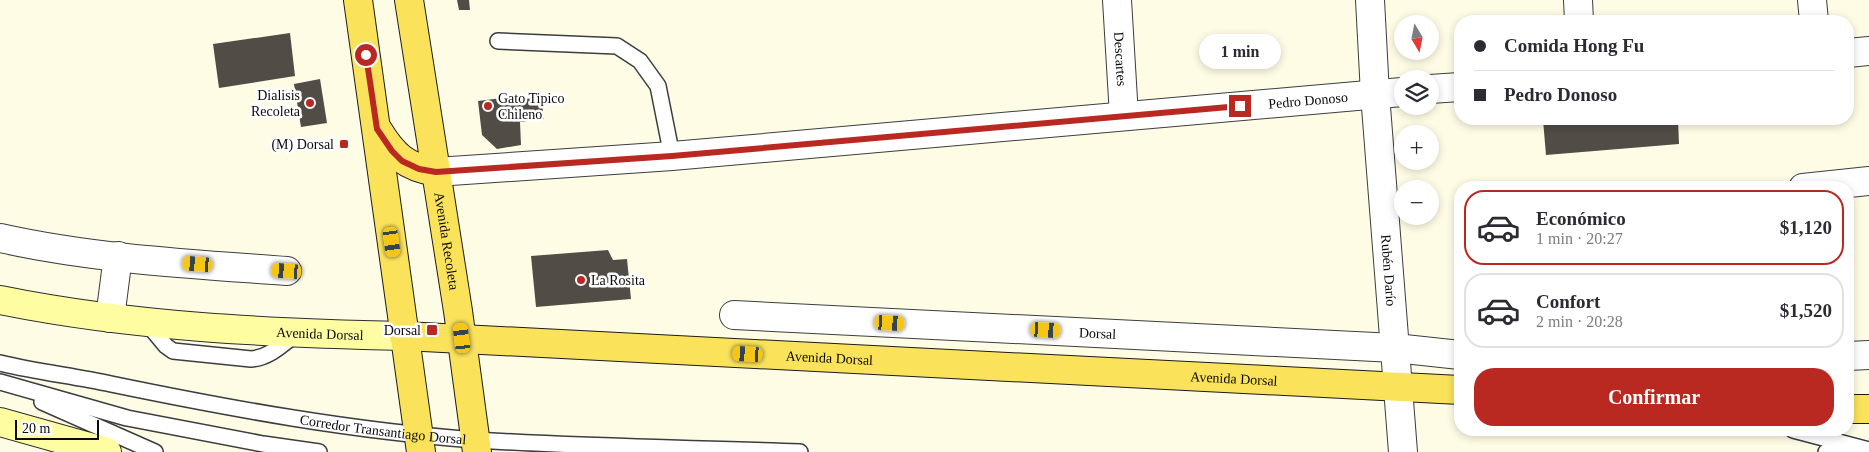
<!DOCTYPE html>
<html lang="es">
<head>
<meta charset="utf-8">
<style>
	body { margin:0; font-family:Georgia,serif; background:#f7f7f7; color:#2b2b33; height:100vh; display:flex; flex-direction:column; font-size:19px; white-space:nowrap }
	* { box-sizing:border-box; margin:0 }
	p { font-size:16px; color:#7c7c81 }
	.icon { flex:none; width:28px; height:28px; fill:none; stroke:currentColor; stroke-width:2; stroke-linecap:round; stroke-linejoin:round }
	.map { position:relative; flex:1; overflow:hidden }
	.drawer { position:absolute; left:1454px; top:181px; width:400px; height:255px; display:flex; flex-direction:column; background:#fff; border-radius:20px; box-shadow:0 2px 8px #0003 }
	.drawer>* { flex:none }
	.guide { position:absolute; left:1454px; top:15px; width:400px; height:110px; border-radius:20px; box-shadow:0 2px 8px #0003; display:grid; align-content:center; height:110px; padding:0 20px; background:#fff }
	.needle { width:32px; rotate:170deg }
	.tools { position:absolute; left:1394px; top:15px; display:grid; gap:10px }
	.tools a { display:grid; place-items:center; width:45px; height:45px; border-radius:50%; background:#fff; box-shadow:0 2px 8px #0003; font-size:25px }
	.scale { position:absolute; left:15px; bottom:12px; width:84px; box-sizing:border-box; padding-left:5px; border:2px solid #0a0a0a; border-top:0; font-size:14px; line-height:18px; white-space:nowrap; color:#0a0a0a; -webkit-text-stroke:4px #fff; paint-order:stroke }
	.end { position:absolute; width:22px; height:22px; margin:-11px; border:6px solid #b92922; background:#fff; box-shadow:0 0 0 2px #fff }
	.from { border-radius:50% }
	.bubble { position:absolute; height:35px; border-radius:18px; background:#fff; box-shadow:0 2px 8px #0003; font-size:16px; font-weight:600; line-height:35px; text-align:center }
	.car { position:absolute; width:15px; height:30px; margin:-15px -8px; border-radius:6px; box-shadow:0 0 4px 1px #0007; background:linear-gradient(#f5c518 24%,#345 0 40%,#f5c518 0 76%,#345 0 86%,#f5c518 0) }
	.guide b { display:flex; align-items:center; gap:18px; height:48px; font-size:19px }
	.guide b+b { border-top:1px solid #e1e1e2 }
	.guide i { width:12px; height:12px; background:#2b2b33 }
	ul { padding:9px 0 0; list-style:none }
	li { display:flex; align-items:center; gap:15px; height:75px; margin:0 10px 8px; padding:0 10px; border:2px solid #e1e1e2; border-radius:20px }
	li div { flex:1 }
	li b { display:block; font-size:19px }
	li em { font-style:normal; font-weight:600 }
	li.active { border-color:#b92922 }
	li>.icon { width:45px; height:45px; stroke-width:1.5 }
	.action { display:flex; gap:10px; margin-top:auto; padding:10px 20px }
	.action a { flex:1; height:58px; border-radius:20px; background:#b92922; color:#fff; font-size:20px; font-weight:600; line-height:58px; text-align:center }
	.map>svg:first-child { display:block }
	.building { fill:#524c46 }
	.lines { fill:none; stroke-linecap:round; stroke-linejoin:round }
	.lane-casing { stroke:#3d3d3d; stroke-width:18 }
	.street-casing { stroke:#3d3d3d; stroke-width:30 }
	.secondary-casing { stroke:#2c2c2c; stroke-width:30 }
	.primary-casing { stroke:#1b1b1b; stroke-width:30 }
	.lane { stroke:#fff; stroke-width:15 }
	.street { stroke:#fff; stroke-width:28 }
	.secondary { stroke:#fffda1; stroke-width:28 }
	.primary { stroke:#fae25b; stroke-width:28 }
	.route { stroke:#b92922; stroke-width:6 }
	.poi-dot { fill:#b92922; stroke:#fff; stroke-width:2 }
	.labels { text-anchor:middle; stroke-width:5; stroke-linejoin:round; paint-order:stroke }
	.street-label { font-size:14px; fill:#0a0a0a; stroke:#fff }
	.poi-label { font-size:14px; fill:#0a0a0a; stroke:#fff; text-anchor:end }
</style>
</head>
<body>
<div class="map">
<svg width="1869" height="452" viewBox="0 0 1869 452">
	<rect width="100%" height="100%" fill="#fffce6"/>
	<path class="building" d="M457,0H469L470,10H459Z
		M290,33L295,76L219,88L213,44Z
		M320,79L327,123L301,127L294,84Z
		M518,96V100L541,97L544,119L520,122L521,145L497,149L482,135L478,101Z
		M1562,119H1678L1679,144L1546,155L1543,120Z
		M608,250L613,260L627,259L631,299L536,307L531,256Z"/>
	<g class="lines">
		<g class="lane-casing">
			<g id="lane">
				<path d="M498,41L617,46L640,61L658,86L672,156"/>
				<path d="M146,322L166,346L173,351L251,359C269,358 283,344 297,333"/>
				<path id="s1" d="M0,363C37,372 74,376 111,384C232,409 353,431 476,440C584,447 692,448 800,452"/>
				<path d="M0,382L127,418L263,444L319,452"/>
				<path d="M42,402L155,452"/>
				<path d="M1793,430L1869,450"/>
				<path d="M1826,452H1855"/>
			</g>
		</g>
		<g class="street-casing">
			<g id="street">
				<path id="s2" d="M1117,0L1124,116"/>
				<path id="s3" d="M1370,0L1375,94L1403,452"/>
				<path d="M1578,0L1579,21"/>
				<path d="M1812,0L1814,21"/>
				<path d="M1848,53L1869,51"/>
				<path d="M1430,89L1460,87"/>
				<path id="s4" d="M436,172L672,156L1402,92"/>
				<path d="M1803,188L1869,181"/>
				<path d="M0,238C94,259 192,264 287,271"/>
				<path id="s5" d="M734,315L1395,348L1460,355"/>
				<path d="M110,318L118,256"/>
				<path d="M1848,356L1869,355"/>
			</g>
		</g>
		<g class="secondary-casing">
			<g id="secondary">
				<path id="s6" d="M0,300C133,327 269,333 404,336"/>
				<path d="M0,422L107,452"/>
			</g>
		</g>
		<g class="primary-casing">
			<g id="primary">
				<path d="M358,0L421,452"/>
				<path id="s7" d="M409,0L458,311L477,452"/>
				<path d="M378,130C394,156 406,167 436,172"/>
				<path id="s8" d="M404,336L1460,390"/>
				<path d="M1848,409H1869"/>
			</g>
		</g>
		<use href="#lane" class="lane"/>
		<use href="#street" class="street"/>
		<use href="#secondary" class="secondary"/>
		<use href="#primary" class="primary"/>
	</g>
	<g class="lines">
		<path class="route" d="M366,55L377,129L392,151L402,161L419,169L436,172L672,156L1240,106"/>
	</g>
	<g class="poi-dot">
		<circle cx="310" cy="103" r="5"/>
		<circle cx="488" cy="106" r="5"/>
		<rect x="339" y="139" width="10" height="10" rx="2.5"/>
		<circle cx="581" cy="280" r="5"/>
		<rect x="426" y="324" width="12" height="12" rx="2.5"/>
	</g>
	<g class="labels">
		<g class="street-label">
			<text dy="5" stroke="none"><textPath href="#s2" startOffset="59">Descartes</textPath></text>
			<text dy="5" stroke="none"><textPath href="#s4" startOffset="875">Pedro Donoso</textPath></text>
			<text dy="5" stroke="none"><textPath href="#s7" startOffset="244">Avenida Recoleta</textPath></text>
			<text dy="5" stroke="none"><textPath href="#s3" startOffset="271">Rubén Darío</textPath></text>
			<text dy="5" stroke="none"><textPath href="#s6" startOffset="322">Avenida Dorsal</textPath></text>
			<text dy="5" stroke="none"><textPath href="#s5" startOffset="364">Dorsal</textPath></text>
			<text dy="5" stroke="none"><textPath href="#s8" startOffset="426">Avenida Dorsal</textPath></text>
			<text dy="5" stroke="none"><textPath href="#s8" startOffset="831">Avenida Dorsal</textPath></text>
			<text dy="5" stroke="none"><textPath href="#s1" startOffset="389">Corredor Transantiago Dorsal</textPath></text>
		</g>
		<g class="poi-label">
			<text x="300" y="100">Dialisis<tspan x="300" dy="16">Recoleta</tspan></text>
			<text x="498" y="103" text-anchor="start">Gato Tipico<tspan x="498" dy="16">Chileno</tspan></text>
			<text x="334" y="149">(M) Dorsal</text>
			<text x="591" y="285" text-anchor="start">La Rosita</text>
			<text x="421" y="335">Dorsal</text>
		</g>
	</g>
</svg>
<div class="tools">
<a><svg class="needle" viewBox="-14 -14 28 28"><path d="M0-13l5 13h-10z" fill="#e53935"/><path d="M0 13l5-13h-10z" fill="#7c7c81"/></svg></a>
<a><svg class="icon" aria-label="layers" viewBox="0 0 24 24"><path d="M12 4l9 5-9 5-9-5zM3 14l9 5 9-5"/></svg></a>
<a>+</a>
<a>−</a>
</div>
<div class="scale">20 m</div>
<i class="end from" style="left:366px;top:55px"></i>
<i class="end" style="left:1240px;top:106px"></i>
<div class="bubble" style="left:1199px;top:34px;width:82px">1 min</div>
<i class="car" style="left:392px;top:242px;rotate:172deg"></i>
<i class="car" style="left:198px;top:264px;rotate:274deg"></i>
<i class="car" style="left:287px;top:271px;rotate:274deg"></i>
<i class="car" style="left:890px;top:323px;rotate:93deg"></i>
<i class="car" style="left:1046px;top:330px;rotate:93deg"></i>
<i class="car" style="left:462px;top:338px;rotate:353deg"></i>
<i class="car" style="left:748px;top:354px;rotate:273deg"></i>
<div class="guide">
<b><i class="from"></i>Comida Hong Fu</b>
<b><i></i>Pedro Donoso</b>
</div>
<section class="drawer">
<ul>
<li class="active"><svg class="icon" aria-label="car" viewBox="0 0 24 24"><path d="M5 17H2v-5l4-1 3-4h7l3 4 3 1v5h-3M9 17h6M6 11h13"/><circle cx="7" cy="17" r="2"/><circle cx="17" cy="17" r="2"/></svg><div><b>Económico</b><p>1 min · 20:27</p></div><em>$1,120</em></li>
<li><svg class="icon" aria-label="car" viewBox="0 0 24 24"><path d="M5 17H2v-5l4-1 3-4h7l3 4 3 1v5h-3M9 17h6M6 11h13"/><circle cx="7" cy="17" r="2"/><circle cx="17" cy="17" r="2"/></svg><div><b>Confort</b><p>2 min · 20:28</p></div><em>$1,520</em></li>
</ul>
<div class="action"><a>Confirmar</a></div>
</section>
</div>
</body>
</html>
